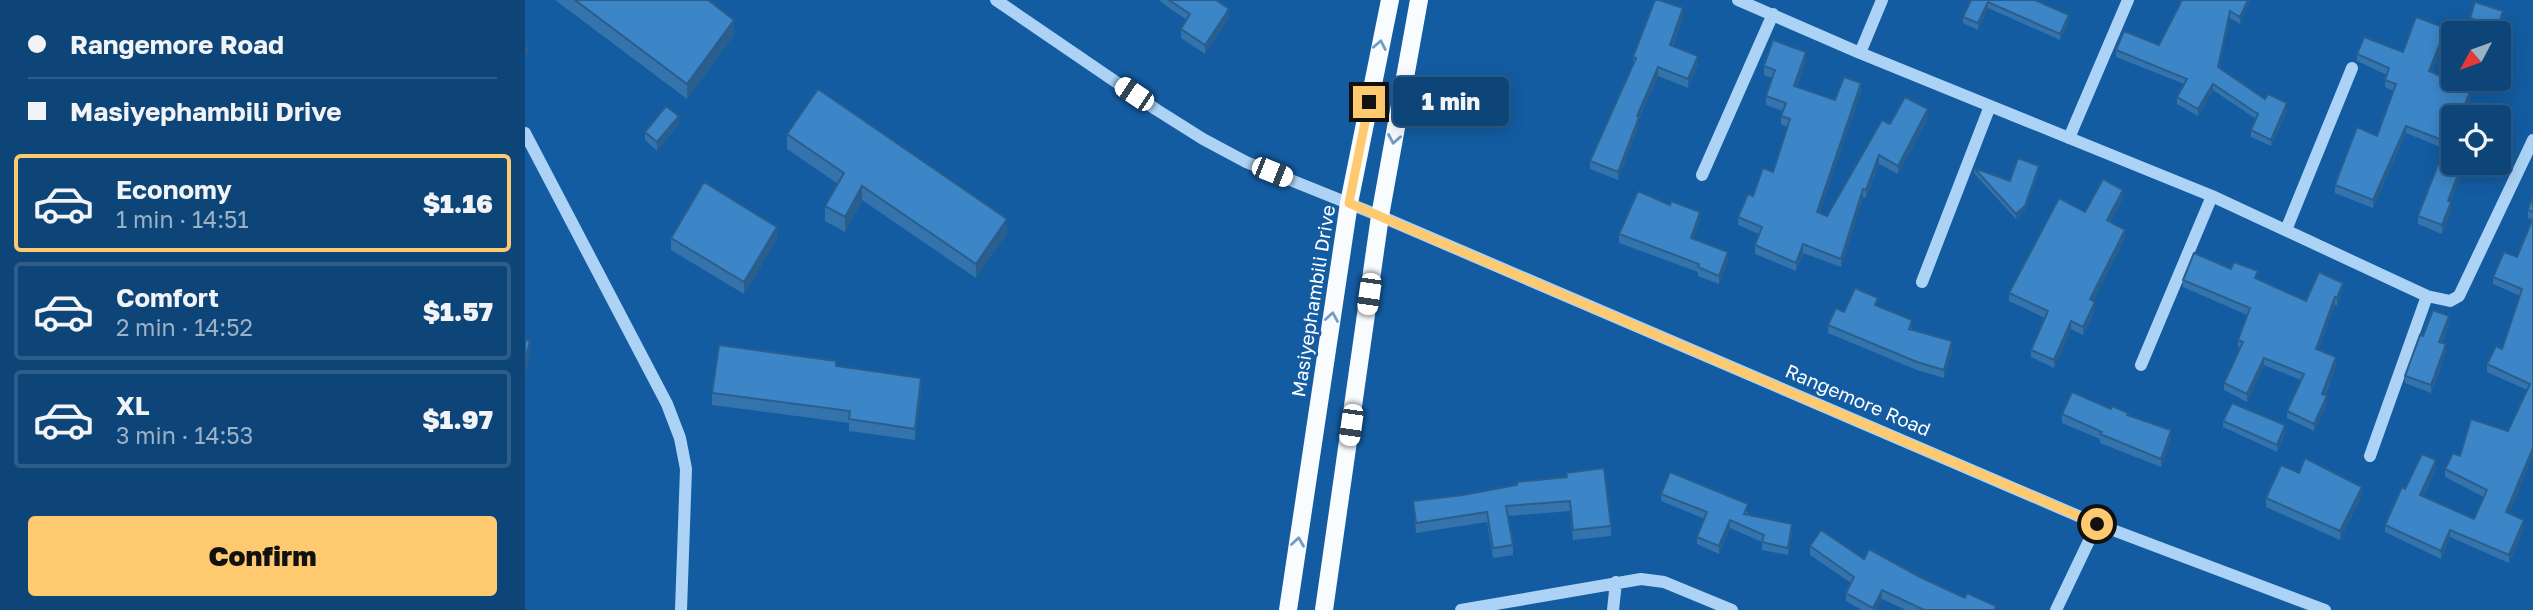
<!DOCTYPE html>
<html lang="en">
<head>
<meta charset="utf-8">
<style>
	body { margin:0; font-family:"Golos Text",sans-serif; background:#174c7e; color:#f1f3f6; height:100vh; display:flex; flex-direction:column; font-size:26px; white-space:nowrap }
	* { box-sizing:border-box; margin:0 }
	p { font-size:23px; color:#9bb1c6 }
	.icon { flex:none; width:38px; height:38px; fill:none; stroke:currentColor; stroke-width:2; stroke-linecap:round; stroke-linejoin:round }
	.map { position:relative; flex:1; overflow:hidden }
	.panel { display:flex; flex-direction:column; background:#0e4579; width:525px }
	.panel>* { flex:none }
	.top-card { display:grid; align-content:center; height:154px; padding:0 28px; background:#0e4579 }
	.needle { width:46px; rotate:229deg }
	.controls { position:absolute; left:1916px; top:21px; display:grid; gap:14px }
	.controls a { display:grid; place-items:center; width:70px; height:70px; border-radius:7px; background:#0e4579; box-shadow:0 4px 18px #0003,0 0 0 2px #2e5d8a; font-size:35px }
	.end { position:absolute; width:32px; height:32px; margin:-16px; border:9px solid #ffca6f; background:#111; box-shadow:0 0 0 4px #111 }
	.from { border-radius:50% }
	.bubble { position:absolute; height:49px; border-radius:7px; background:#0e4579; box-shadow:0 4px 18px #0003,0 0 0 2px #2e5d8a; font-size:23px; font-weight:800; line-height:49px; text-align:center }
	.car { position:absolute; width:21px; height:42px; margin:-21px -10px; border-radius:9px; box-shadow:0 0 5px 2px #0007; background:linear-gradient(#fff 24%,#345 0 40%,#fff 0 76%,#345 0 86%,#fff 0) }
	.top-card b { display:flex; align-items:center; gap:24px; height:66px; font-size:26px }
	.top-card b+b { border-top:2px solid #2e5d8a }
	.top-card i { width:18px; height:18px; background:#f1f3f6 }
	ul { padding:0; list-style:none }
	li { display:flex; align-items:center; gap:21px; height:98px; margin:0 14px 10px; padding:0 14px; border:4px solid #2e5d8a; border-radius:7px }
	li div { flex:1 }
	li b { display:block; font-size:26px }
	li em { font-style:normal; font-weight:800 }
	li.current { border-color:#ffca6f }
	li>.icon { width:63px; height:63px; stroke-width:1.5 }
	.action { display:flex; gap:14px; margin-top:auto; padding:14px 28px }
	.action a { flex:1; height:80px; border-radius:7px; background:#ffca6f; color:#111; font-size:28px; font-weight:800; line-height:80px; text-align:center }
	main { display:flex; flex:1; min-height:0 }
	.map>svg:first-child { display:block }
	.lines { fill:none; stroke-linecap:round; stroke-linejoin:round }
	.minor { stroke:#acd3f5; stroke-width:12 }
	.major { stroke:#f9fcff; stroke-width:18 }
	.wall { fill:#3473ac }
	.shaded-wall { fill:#2a5e8c }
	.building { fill:#3c86c8; stroke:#2a5e8c; stroke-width:2 }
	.oneway { stroke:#6f9cc7 }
	.route { stroke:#ffca6f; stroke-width:9 }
	.labels { text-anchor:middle; stroke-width:5; stroke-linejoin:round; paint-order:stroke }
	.street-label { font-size:19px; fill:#fff; stroke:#135ca1 }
</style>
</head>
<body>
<main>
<section class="panel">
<div class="top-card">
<b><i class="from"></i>Rangemore Road</b>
<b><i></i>Masiyephambili Drive</b>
</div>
<ul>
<li class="current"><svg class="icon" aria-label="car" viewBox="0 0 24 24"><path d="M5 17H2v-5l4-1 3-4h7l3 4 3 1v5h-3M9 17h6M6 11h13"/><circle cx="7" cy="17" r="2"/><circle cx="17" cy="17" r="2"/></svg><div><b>Economy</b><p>1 min · 14:51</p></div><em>$1.16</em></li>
<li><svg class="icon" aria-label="car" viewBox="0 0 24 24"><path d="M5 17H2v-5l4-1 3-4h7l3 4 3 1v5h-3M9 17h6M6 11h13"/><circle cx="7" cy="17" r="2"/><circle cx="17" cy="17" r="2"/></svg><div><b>Comfort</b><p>2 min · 14:52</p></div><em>$1.57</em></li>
<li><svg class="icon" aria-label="car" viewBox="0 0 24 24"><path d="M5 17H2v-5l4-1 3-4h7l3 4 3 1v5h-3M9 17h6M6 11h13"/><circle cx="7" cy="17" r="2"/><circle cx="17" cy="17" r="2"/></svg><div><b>XL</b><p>3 min · 14:53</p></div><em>$1.97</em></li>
</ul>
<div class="action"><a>Confirm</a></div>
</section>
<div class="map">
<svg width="2008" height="610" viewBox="0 0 2008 610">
	<rect width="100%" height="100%" fill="#135ca1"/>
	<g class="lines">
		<path class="minor" d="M471,0L632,110L678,139L721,162L855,216L1572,524L1800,610
			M1213,0L1335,53L1687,196L1902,296L1925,301L1934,296L2008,140
			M1335,53L1357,0
			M0,133L142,404L155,438L161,469L156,610
			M1544,138L1603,0
			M1177,175L1248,14
			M1761,230L1827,68
			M1397,282L1465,106
			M1616,365L1687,196
			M1845,456L1902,296
			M936,610L1116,579L1139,582L1207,610
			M1088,610L1091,582
			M1531,610L1572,524"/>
		<path class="major" d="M763,610L824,203L865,0
			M799,610L855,216L894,0"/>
	</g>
	<path class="wall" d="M30,0H183L209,35L162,99Z
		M634,0H691L704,17L680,54L656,38V29L662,20L644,8Z
		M1446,0H1510L1544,21L1535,40L1463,8L1453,30L1438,23V17Z
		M1657,0H1725L1715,24L1705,18L1694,68L1740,99L1762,110L1746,146L1726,137V130L1731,119L1688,90L1673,116L1652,104V97L1659,84L1591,57V50L1634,45Z
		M1978,16L1972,32L1945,23V18Z
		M1158,17L1148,46L1173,64L1163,88L1133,76L1114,119V125L1093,180L1065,169V161L1108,64V57Z
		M1921,35L1906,72L1946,97L1938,117H1928V142L1925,151L1881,133L1848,208L1810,193V185L1852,136L1868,91L1860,87V80L1862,75L1832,61V54L1878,52Z
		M1281,60L1272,87L1310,100L1336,92L1294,213L1302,216L1365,124L1403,118L1373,174L1354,164L1341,198L1338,197L1316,267L1278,253L1271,271L1230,254V245L1234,234L1213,225V217L1228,196L1248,172L1262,127L1256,124V116L1258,111L1241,105V96L1247,78L1239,75V66Z
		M1958,79H1974L1971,85Z
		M154,124L132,151L120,140V132Z
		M262,134L482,233L451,278L337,200L320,232L300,221V206L313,184L262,149Z
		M1449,168L1485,181L1514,170L1500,210L1491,219L1449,173Z
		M1937,173L1925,202L1926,211L1917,234L1893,224V216Z
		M2008,196V455L1984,513L1999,528L1984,563L1925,537L1916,559L1860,532V525L1880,489L1911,468L1898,497L1949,519L1959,497L1920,477V469L1935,456L1983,431L2002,390L1962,372V364L1977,349L1995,296L1968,284V277L1992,257L2007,220L2003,218V210Z
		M1598,198L1585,222L1600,238L1568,301L1570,310L1558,335L1546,329L1529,368L1506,357V350L1520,318L1484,301V293L1560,212Z
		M1175,220L1168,239L1203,261L1194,284L1173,276V272L1094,243V234Z
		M146,238L252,239L219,294L146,250Z
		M1706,269L1781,301L1818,290L1812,305H1810L1793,350L1811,365L1800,396L1802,404L1789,431L1762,418V411L1776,380L1739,365L1722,402L1699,390V383L1715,348L1713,347V340L1722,315L1658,287V280Z
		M1353,306L1387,328V329L1427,350L1419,378L1392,370L1303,333V325L1319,312Z
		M1924,324L1917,343L1921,352L1906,393L1880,383V376L1898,336Z
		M311,366L396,390L390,440L324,431V423L187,405V393Z
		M1586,409L1603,415L1646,439L1636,467L1575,443V439L1537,423V414Z
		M1698,421L1760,432L1752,452L1698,427Z
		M1774,473L1837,495L1815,540L1741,507V498Z
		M1041,477L1086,526V536L1048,540L1045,511L983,516L988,545V555L968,558L962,522L891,533L888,501L938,495Z
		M1136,494L1223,512L1222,515L1267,532L1263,555L1237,550V542L1205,528L1194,554L1172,544V537L1180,519L1136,501Z
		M1285,546L1339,559L1395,577L1440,598L1471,610H1381L1357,599L1351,610H1337L1321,601V593L1326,583L1285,555Z"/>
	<path class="shaded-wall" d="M1723,0H1725L1715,24V17Z
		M1463,2V8L1453,30V23Z
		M1158,8V17L1145,53V45Z
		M704,9V17L680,54V45Z
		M1705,11V18L1693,74V67Z
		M1544,15V21L1535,40V34Z
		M209,20V35L162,99V84Z
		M1921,28V35L1904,79V71Z
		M3,46V54L0,55V47Z
		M1281,52V60L1269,94V86Z
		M1981,54V62L1974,79V70Z
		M1173,56V64L1163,88V79Z
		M1133,67V76L1114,119V125L1093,180V172L1112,116Z
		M1336,83V92L1292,220V212Z
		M1688,84V90L1673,116V109Z
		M1946,89V97L1938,117H1935Z
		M1762,103V110L1746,146V140Z
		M1403,109V118L1373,174V166Z
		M154,116V124L132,151V142Z
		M1881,126V133L1848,208V200Z
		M1928,134V142L1925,151V143Z
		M1354,155V164L1341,198V190Z
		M1937,164V173L1923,209V201Z
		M1514,166V170L1500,210L1491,219V214Z
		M337,186V200L320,232V217Z
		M1338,189V197L1316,267V259Z
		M1598,190V198L1582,228V220Z
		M1926,202V211L1917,234V225Z
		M1175,212V220L1166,246V238Z
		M482,219V233L451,278V264Z
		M252,227V239L219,294V282Z
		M1600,230V238L1565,307V299Z
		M1278,244V253L1271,271V263Z
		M1203,252V261L1194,284V276Z
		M1818,283V290L1812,305V298Z
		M1810,297V305L1791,357V349Z
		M1570,302V310L1558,335V327Z
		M1924,316V324L1914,349V342Z
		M1546,321V329L1529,368V360Z
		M5,341V356L0,375V360Z
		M1427,341V350L1419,378V370Z
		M1921,344V352L1906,393V385Z
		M1811,357V365L1797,402V394Z
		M1739,358V365L1722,402V394Z
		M396,378V390L390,440V429Z
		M1802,396V404L1789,431V424Z
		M1760,425V432L1752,452V445Z
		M1646,430V439L1636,467V459Z
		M2008,448V455L1981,520V512Z
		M1911,460V468L1895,503V495Z
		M1837,487V495L1815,540V531Z
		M1205,520V528L1194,554V546Z
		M1999,520V528L1984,563V555Z
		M1267,524V532L1263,555V548Z
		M1925,530V537L1916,559V551Z
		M1357,590V599L1351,610H1348V608Z"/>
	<path class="building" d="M50,0H183L209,20L162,84Z
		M644,0H691L704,9L680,45L656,29L665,14Z
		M1130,0H1134L1158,8L1145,45L1173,56L1163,79L1133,67L1112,116L1114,117L1093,172L1065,161L1111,58L1108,57Z
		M1446,0H1510L1544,15L1535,34L1463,2L1453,23L1438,17Z
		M1657,0H1723L1715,17L1705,11L1693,67L1740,99L1743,94L1762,103L1746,140L1726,130L1733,114L1688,84L1673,109L1652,97L1662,79L1591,50L1599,31L1634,45Z
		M1950,2L1978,11L1972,28L1945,18Z
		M1891,17L1921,28L1904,71L1946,89L1935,117H1928V134L1925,143L1881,126L1848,200L1810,185L1832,127L1852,136L1871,84L1860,80L1864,68L1832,54L1839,37L1878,52Z
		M1248,40L1281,52L1269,86L1310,100L1319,77L1336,83L1292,212L1302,216L1357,120L1365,124L1380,97L1403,109L1373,166L1354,155L1341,190L1338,189L1316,259L1278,244L1271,263L1230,245L1237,227L1213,217L1223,194L1228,196L1238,168L1248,172L1265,119L1256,116L1261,103L1241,96L1250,70L1239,66Z
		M1974,50L1981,54L1974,70Z
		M293,89L482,219L451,264L337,186L320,217L300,206L319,173L262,134Z
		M141,106L154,116L132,142L120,132Z
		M1916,157L1928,161V163L1937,164L1923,201L1926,202L1917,225L1893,216Z
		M1493,158L1514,166L1500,206L1491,214L1449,168L1485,181Z
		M1578,179L1598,190L1582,220L1600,230L1565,299L1570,302L1558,327L1546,321L1529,360L1506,350L1523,311L1484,293L1534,198L1560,212Z
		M179,182L252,227L219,282L146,238Z
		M1113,191L1145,205L1146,201L1175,212L1166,238L1203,252L1194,276L1173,267L1174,264L1094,234Z
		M2008,196V212L2003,210Z
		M2008,218V448L1981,512L1999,520L1984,555L1925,530L1916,551L1860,525L1877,487L1880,489L1897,454L1911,460L1895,495L1949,519L1962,490L1920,469L1928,453L1935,456L1946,419L1983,431L2005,384L1962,364L1971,346L1977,349L1997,289L1968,277L1979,252L1992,257Z
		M1669,253L1706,269L1709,262L1733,271L1730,278L1781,301L1794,272L1818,283L1812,298L1810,297L1791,349L1811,357L1797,394L1802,396L1789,424L1762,411L1779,374L1739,358L1722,394L1699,383L1718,342L1713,340L1725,308L1658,280Z
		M1330,288L1353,298L1350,305L1387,320L1384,329L1427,341L1419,370L1392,362L1303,325L1311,308L1319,312Z
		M1908,310L1924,316L1914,342L1921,344L1906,385L1880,376L1895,335L1898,336Z
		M0,340L5,341L0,360Z
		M194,345L311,361V366L396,378L390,429L324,419L325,411L187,393Z
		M1547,392L1586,409L1587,406L1603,413L1602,415L1646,430L1636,459L1575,434L1577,432L1537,414Z
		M1707,403L1760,425L1752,445L1698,421Z
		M1780,458L1837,487L1815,531L1741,498L1756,465L1774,473Z
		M1079,468L1086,526L1048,530L1045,501L981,506L988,545L968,548L962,512L891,523L888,501L938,495L992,485V482L1042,477L1041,473Z
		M1145,472L1223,504L1219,514L1267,524L1263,548L1237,542L1239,535L1205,520L1194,546L1172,537L1182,512L1136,494Z
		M1296,530L1339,559L1344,549L1395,577L1440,598L1442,593L1471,606L1469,610H1399L1357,590L1348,608L1321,593L1329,577L1285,546Z"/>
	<defs><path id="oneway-chevron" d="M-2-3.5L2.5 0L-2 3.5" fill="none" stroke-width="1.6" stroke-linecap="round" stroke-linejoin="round" transform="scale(1.75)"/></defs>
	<g class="oneway">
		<use href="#oneway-chevron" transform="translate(855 45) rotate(-79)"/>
		<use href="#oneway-chevron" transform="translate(869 139) rotate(100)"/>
		<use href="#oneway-chevron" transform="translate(807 317) rotate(-81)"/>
		<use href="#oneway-chevron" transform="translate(773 542) rotate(-82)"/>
	</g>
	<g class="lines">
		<path class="route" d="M844,102L824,203L1572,524"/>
	</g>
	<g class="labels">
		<g class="street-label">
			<text transform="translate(788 301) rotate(-81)" y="7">Masiyephambili Drive</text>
			<text transform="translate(1333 400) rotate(23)" y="7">Rangemore Road</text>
		</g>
	</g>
</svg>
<div class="controls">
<a><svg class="needle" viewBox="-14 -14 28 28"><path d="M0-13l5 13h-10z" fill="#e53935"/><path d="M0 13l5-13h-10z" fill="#9bb1c6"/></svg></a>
<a><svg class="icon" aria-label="locate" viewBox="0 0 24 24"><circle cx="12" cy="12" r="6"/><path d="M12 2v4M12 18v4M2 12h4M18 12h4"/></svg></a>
</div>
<i class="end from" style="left:1572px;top:524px"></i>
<i class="end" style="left:844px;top:102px"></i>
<div class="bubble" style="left:868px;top:77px;width:116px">1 min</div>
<i class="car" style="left:609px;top:94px;rotate:304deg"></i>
<i class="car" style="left:747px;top:172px;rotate:112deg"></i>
<i class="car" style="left:844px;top:294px;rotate:188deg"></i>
<i class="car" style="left:826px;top:425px;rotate:188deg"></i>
</div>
</main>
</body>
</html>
